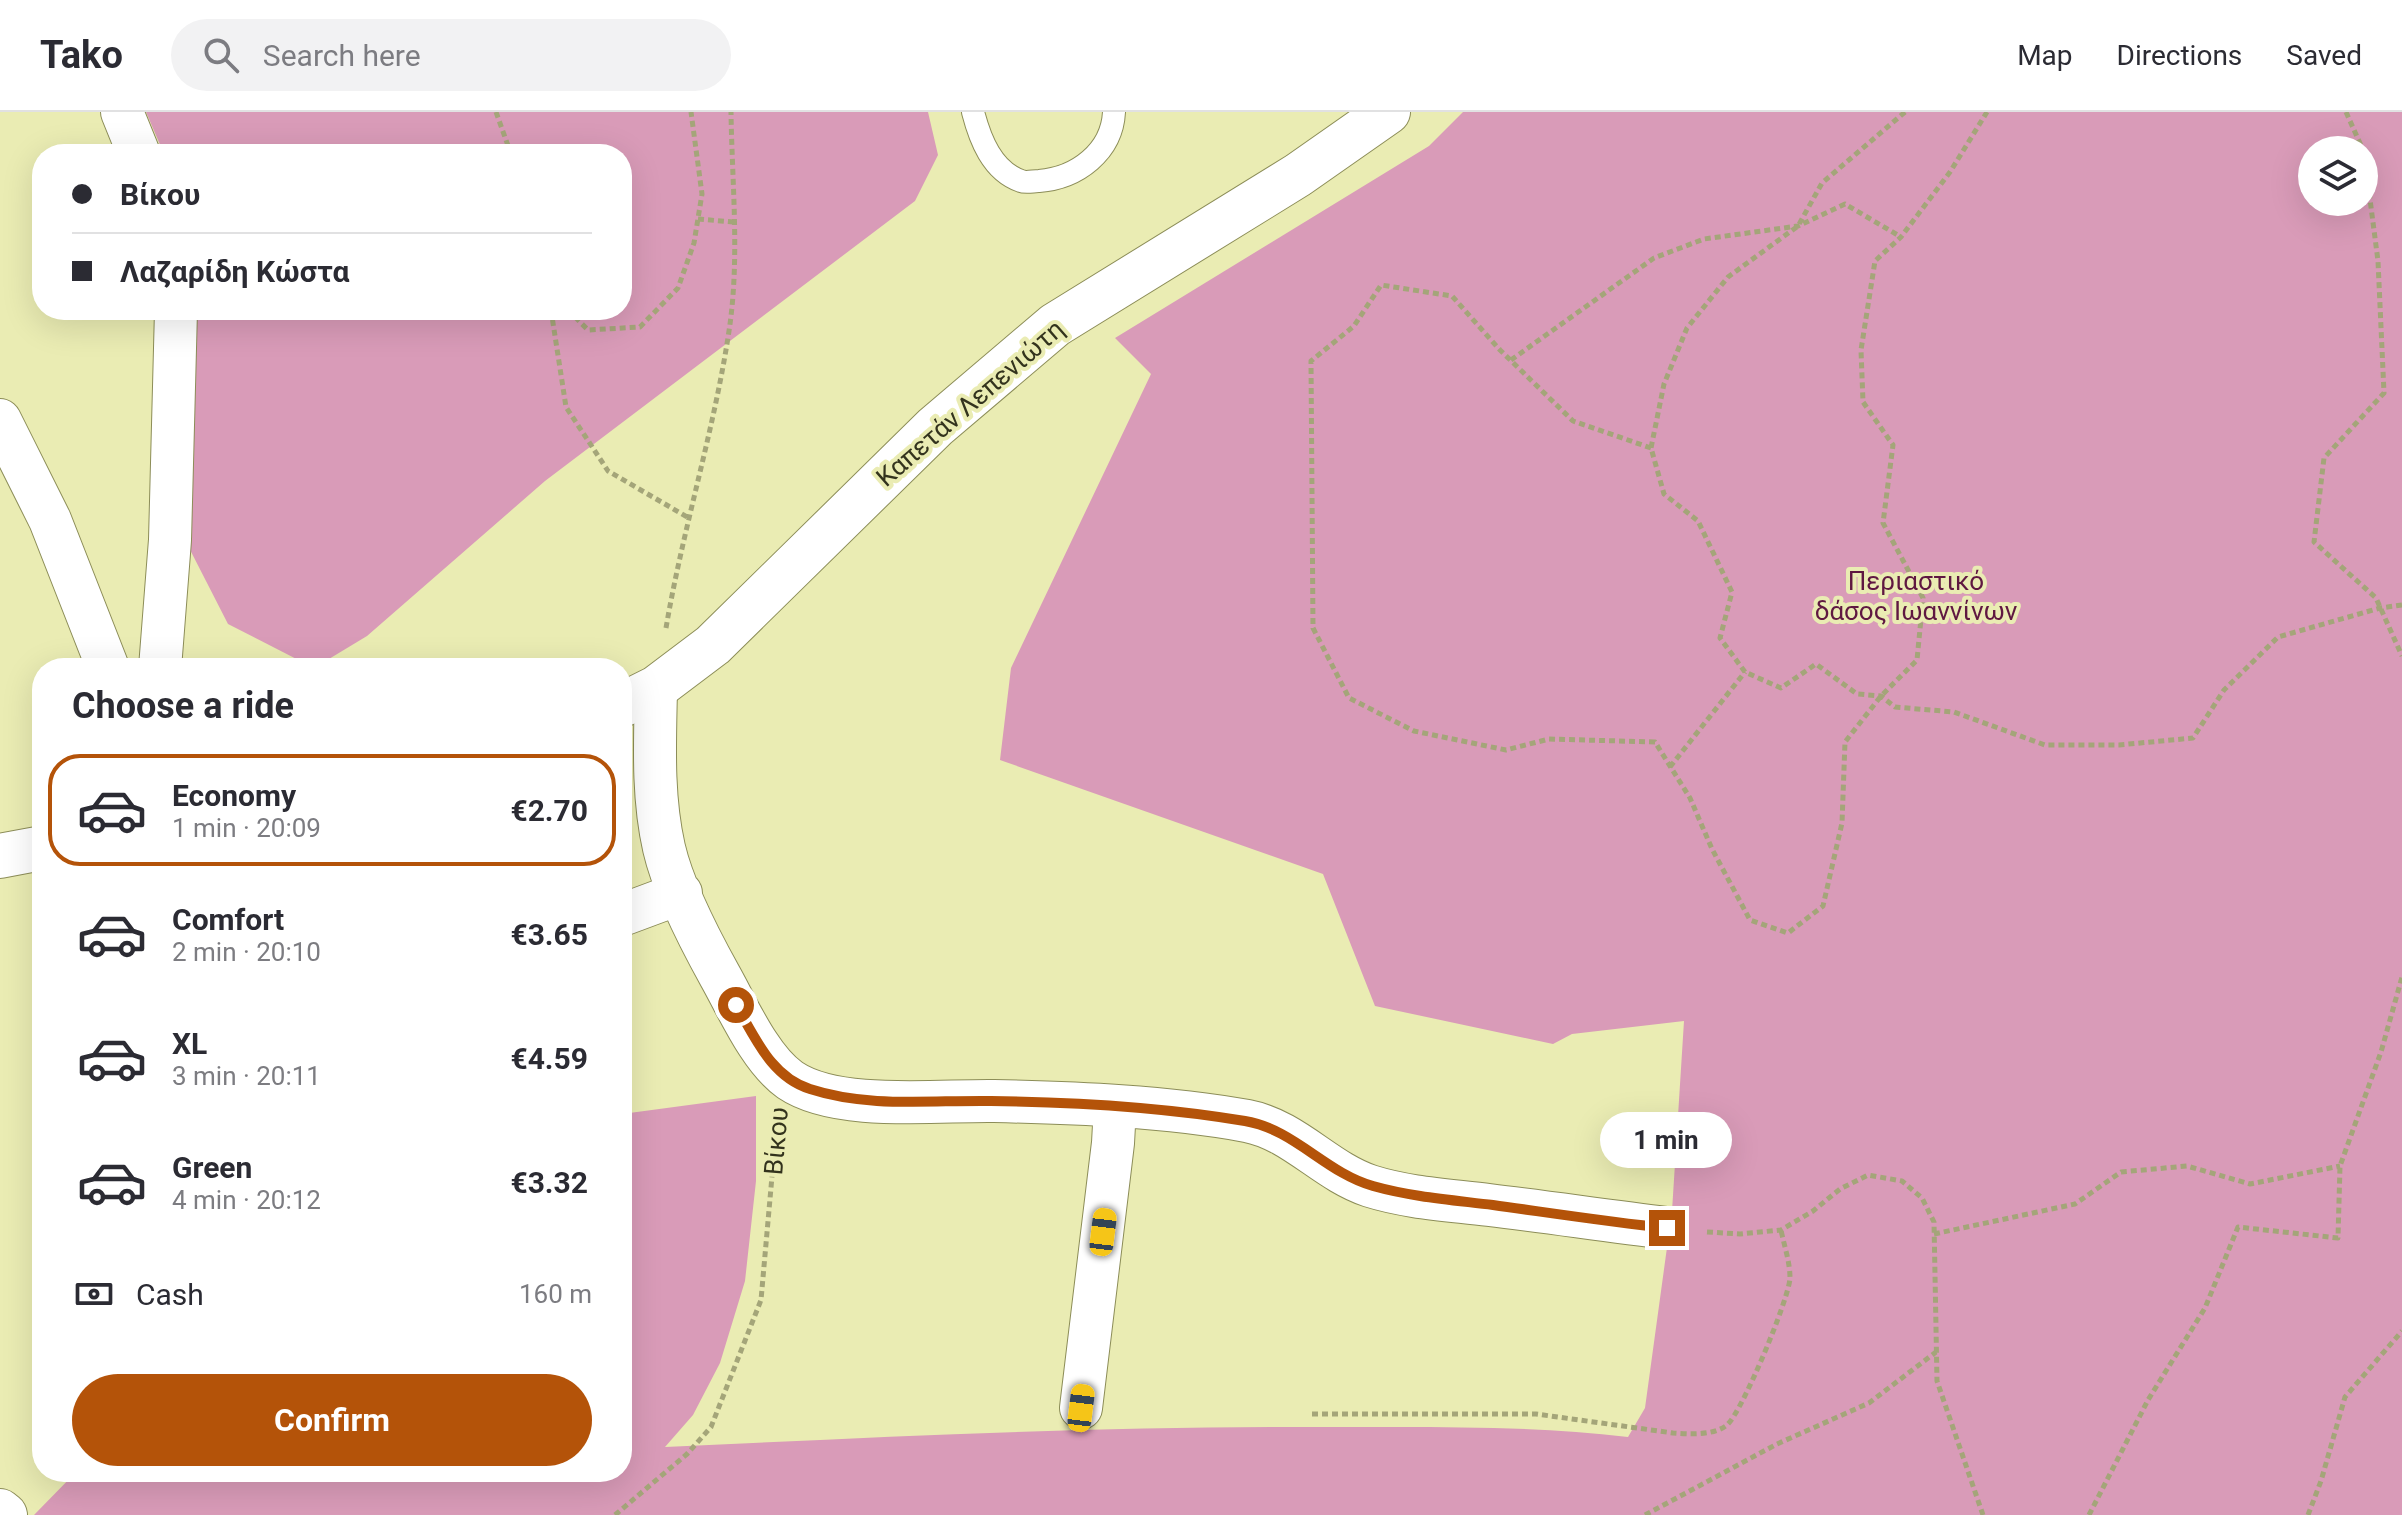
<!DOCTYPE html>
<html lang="en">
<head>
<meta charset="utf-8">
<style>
	body { margin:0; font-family:Roboto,sans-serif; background:#f2f2f3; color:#2b2b33; height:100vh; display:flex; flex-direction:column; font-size:30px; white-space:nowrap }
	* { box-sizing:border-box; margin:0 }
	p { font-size:26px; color:#7c7c81 }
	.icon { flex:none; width:44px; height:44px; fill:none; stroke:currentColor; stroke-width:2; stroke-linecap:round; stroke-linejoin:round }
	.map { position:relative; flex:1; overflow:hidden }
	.sheet { position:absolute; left:32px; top:546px; width:600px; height:824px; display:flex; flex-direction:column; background:#fff; border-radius:32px; box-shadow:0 8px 32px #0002 }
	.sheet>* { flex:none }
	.guide { position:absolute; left:32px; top:32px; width:600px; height:176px; border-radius:32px; box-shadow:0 8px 32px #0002; display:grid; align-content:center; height:176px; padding:0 40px; background:#fff }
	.tools { position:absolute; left:2298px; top:24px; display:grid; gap:16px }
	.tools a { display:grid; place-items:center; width:80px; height:80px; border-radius:50%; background:#fff; box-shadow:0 8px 32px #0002; font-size:40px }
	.end { position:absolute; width:36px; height:36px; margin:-18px; border:10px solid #b45309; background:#fff; box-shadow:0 0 0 4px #fff }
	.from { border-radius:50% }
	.bubble { position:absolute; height:56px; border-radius:28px; background:#fff; box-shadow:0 8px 32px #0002; font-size:26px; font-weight:700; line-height:56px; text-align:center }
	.car { position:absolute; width:24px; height:48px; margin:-24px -12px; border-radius:10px; box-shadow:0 0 6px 2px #0007; background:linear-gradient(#f5c518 24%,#345 0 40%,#f5c518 0 76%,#345 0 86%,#f5c518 0) }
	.guide b { display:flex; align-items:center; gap:28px; height:76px; font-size:30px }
	.guide b+b { border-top:2px solid #e1e1e2 }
	.guide i { width:20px; height:20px; background:#2b2b33 }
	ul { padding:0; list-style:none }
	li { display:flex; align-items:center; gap:24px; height:112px; margin:0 16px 12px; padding:0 24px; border:4px solid transparent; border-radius:32px }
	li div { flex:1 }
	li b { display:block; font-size:30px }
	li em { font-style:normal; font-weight:700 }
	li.current { border-color:#b45309 }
	li>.icon { width:72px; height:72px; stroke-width:1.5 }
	h2 { padding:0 40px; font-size:36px; line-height:96px }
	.pay { display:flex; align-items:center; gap:20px; height:88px; padding:0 40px; font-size:30px }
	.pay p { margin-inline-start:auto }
	.cta { display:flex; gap:16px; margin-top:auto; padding:16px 40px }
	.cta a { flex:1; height:92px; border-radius:48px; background:#b45309; color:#fff; font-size:32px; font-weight:700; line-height:92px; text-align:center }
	header { display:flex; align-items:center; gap:48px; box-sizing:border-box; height:112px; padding:0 40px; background:#fff; border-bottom:2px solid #e1e1e2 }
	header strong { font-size:38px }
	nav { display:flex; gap:44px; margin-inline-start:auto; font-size:28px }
	.search { width:560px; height:72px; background:#f2f2f3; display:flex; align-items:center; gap:20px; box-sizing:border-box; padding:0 28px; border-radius:44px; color:#7c7c81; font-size:30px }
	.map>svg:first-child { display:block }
	.forest { fill:#d99bb8; fill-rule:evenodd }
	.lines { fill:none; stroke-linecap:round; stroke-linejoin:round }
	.lane-casing { stroke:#8c8d58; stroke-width:24 }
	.street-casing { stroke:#8c8d58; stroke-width:44 }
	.secondary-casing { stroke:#8c8d58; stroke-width:46 }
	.path { stroke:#a4a579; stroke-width:5; stroke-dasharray:6 4; stroke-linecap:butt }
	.lane { stroke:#fff; stroke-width:22 }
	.street { stroke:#fff; stroke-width:42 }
	.secondary { stroke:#fff; stroke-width:44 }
	.route { stroke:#b45309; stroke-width:10 }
	.labels { text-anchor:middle; stroke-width:8; stroke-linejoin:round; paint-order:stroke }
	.street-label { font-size:26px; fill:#33331d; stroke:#eaecb3 }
	.park-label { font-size:26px; fill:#5f1841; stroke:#eaecb3 }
</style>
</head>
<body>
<header>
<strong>Tako</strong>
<div class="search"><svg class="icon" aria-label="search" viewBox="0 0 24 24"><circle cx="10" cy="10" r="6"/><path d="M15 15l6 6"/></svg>Search here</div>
<nav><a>Map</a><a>Directions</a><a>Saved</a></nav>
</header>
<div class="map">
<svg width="2402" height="1403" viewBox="0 0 2402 1403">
	<rect width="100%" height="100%" fill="#eaecb3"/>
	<path class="forest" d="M146,0H928L938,43L915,89L545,369L367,524L314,556L228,512L184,426L197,198H622V42H164Z
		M1463,0H2402V1403H34L76,1360H622V1002L756,984V1069L745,1169L720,1251L693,1303L665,1335C883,1325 1101,1314 1320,1315C1423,1315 1526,1313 1628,1325L1645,1296L1672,1099L1684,909L1572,922L1553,932L1375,894L1323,762L1000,648L1011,556L1151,262L1115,226L1429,34ZM2312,38H2364V90H2312Z"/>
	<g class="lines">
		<g class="lane-casing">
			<path id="lane" d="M973,0C980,27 992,59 1021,69C1026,71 1033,69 1039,69C1077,66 1112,40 1114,0"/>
		</g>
		<g class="street-casing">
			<path id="street" d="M122,0L139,42
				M0,308L50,408L108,556
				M160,556L170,428L176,198
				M656,576C655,629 652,683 664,736C673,775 700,828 720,864C738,896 760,947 790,968C837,1000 938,988 994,989C1077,991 1165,994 1247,1009C1294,1018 1325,1059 1370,1074C1408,1086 1449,1088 1489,1093C1548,1100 1608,1109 1667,1116
				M622,803L681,781
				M1081,1296L1113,1031L1115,995"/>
		</g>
		<g class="secondary-casing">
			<path id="secondary" d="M622,593L656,576L713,533L935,315L1055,213L1298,63L1388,0
				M0,744L42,736
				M0,1399L5,1403"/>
		</g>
		<path class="path" d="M496,0L511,42
			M1905,0L1822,71L1798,114L1728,165L1687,216L1664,272L1651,336L1664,382L1698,409L1732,480L1720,526L1745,560L1781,576L1816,552L1857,582L1881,584L1895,595L1954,600L2045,633H2119L2193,626L2224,578L2278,525L2380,496L2402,493
			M2346,0L2363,38
			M2364,41L2378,149L2384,281L2324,346L2314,430L2376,486L2402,544
			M698,107L733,110
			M551,198L566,295L608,359L689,406
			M568,198L588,218L640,215L678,176L694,131L702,82L691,0
			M1511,248L1654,146L1704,127L1798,114L1845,92L1901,125
			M1651,336L1573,309L1500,238L1452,184L1381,173L1354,214L1311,249L1313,516L1349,586L1414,619L1506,638L1549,627L1655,630L1690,686L1712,737L1750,808L1788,821L1823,794L1842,711L1845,630L1881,584L1917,548L1923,486L1883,411L1893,333L1863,290L1861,238L1875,149L1901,125L1950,60L1987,0
			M666,516C683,416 714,319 729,219C740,147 732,72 731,0
			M1670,655L1745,560
			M1707,1120L1740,1122L1781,1118L1813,1099L1840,1077L1868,1063L1902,1069L1922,1086L1934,1110L1937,1269L1983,1403
			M1934,1122L2075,1092L2121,1060L2187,1054L2250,1072L2340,1054
			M1312,1302H1536L1673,1321C1689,1322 1713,1324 1727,1313C1742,1300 1789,1187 1790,1166C1790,1150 1784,1133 1781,1118
			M615,1403L687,1342L711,1315L761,1188L777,1008
			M1645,1403L1777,1332L1869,1291L1936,1240
			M2089,1403L2148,1288L2205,1196L2238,1115L2338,1126L2340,1054L2381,940L2402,865
			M2308,1403L2321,1369L2345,1285L2402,1219"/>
		<use href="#lane" class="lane"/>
		<use href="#street" class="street"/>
		<use href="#secondary" class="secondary"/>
	</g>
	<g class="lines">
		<path class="route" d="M736,893C755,925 771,965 810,977C868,996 931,988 991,989C1075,990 1162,995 1245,1009C1294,1017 1326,1061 1373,1074C1412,1085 1453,1088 1493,1093C1551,1101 1609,1110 1667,1116"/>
	</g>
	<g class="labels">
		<g class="street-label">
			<text transform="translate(970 291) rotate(-41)" y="9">Καπετάν Λεπενιώτη</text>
			<text transform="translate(776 1029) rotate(-85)" y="9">Βίκου</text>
		</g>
		<g class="park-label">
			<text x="1916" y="478">Περιαστικό<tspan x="1916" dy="30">δάσος Ιωαννίνων</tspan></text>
		</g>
	</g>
</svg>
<div class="tools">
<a><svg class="icon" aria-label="layers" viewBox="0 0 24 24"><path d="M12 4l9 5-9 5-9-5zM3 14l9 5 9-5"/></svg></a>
</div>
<i class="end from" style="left:736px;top:893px"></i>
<i class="end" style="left:1667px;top:1116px"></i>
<div class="bubble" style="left:1600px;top:1000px;width:132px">1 min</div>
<i class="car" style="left:1103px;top:1120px;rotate:7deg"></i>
<i class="car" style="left:1081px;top:1296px;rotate:7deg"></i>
<div class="guide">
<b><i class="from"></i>Βίκου</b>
<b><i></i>Λαζαρίδη Κώστα</b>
</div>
<section class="sheet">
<h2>Choose a ride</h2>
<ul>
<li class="current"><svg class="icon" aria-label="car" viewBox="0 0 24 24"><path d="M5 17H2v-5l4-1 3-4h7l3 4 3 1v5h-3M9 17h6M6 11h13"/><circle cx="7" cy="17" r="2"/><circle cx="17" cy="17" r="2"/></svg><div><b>Economy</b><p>1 min · 20:09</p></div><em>€2.70</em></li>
<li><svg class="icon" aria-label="car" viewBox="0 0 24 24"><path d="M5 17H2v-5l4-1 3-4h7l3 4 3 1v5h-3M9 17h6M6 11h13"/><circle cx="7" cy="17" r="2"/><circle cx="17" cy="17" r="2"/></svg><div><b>Comfort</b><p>2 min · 20:10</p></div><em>€3.65</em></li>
<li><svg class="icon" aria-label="car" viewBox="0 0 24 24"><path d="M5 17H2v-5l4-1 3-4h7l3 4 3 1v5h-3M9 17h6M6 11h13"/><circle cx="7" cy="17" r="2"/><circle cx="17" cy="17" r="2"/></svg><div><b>XL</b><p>3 min · 20:11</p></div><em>€4.59</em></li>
<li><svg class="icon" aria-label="car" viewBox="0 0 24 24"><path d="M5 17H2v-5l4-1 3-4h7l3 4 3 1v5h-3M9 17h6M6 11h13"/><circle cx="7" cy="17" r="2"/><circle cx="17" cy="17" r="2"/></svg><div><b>Green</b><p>4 min · 20:12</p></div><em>€3.32</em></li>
</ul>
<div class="pay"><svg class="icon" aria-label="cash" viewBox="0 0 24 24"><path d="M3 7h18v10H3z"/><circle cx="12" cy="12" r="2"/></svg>Cash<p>160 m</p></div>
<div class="cta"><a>Confirm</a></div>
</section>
</div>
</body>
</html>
